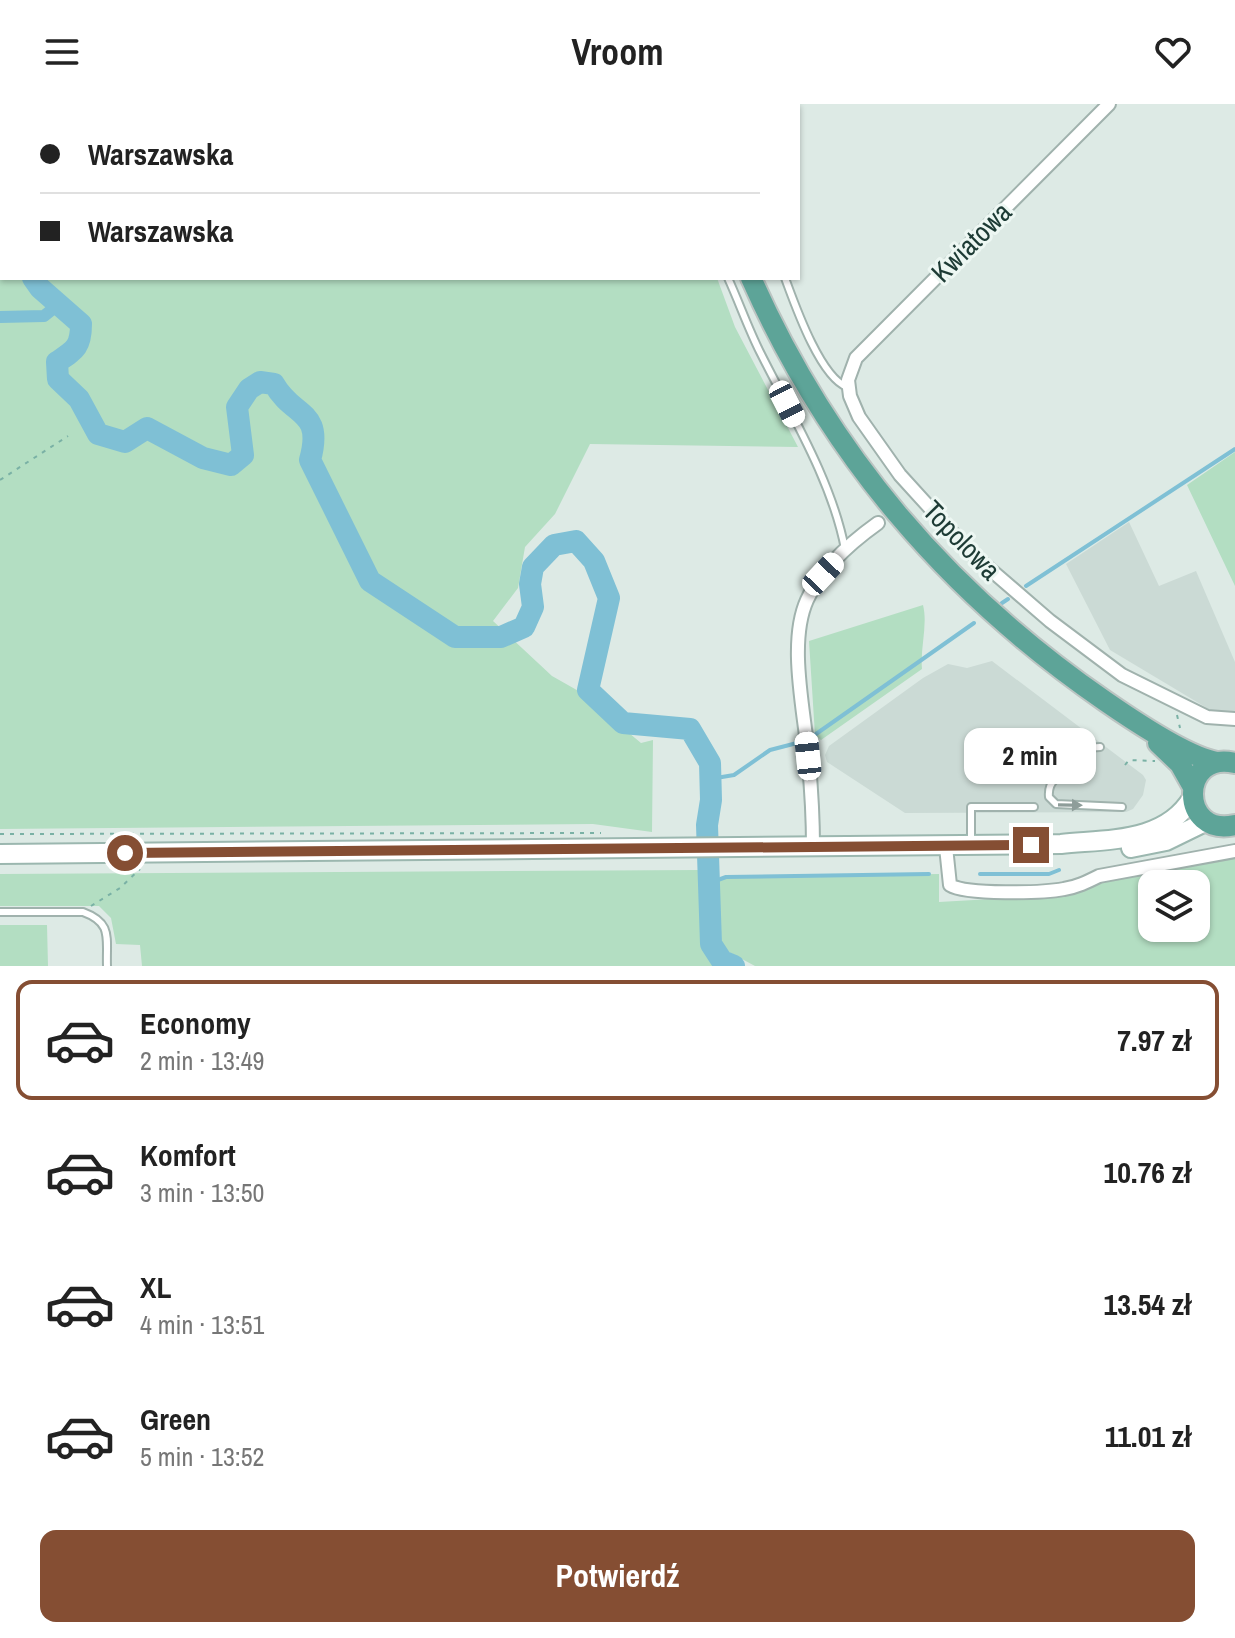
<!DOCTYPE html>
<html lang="pl">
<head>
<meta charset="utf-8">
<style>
	body { margin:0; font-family:"Archivo Narrow",sans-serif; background:#f2f2f2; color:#222; height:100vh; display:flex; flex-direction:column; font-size:30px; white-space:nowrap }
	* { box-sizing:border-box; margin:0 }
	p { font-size:26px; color:#767676 }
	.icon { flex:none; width:44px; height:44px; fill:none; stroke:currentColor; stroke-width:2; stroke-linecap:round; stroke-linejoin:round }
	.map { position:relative; height:862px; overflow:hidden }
	.details { display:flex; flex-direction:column; background:#fff; flex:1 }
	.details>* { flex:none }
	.banner { position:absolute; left:0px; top:0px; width:800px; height:176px; box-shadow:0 2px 6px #0004; display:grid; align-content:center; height:176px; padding:0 40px; background:#fff }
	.fabs { position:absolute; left:1138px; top:766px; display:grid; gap:16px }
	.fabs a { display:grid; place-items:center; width:72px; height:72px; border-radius:16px; background:#fff; box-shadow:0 2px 6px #0004; font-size:40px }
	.end { position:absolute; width:36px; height:36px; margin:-18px; border:10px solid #854e33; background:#fff; box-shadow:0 0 0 4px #fff }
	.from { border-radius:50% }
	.bubble { position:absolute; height:56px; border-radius:16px; background:#fff; box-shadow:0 2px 6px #0004; font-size:26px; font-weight:700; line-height:56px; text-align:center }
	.car { position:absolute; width:24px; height:48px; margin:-24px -12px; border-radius:10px; box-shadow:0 0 6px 2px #0007; background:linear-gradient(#fff 24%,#345 0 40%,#fff 0 76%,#345 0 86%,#fff 0) }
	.banner b { display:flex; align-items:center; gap:28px; height:76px; font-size:30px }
	.banner b+b { border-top:2px solid #e0e0e0 }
	.banner i { width:20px; height:20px; background:#222 }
	ul { padding:14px 0 0; list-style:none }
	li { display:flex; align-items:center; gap:24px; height:120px; margin:0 16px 12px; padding:0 24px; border:4px solid transparent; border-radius:16px }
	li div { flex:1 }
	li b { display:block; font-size:30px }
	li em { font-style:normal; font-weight:700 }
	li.on { border-color:#854e33 }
	li>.icon { width:72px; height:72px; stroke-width:1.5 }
	.action { display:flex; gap:16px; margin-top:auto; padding:16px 40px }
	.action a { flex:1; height:92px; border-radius:16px; background:#854e33; color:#fff; font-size:32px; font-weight:700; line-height:92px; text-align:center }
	header { display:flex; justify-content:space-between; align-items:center; height:104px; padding:0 40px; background:#fff; font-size:36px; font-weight:700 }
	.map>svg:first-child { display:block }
	.built { fill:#cbdad5 }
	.green { fill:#b3dec2; fill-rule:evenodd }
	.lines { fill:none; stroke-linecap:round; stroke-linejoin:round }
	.stream { stroke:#7fc0d5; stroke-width:4 }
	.canal { stroke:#7fc0d5; stroke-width:12 }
	.river { stroke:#7fc0d5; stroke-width:22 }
	.lane-casing { stroke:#a0b2ad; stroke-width:10 }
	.street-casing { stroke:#a0b2ad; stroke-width:16 }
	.secondary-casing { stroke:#9bb7af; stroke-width:22 }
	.primary-casing { stroke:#bbc4c2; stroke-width:24 }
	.path { stroke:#7ab1a5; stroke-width:2; stroke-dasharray:4 6; stroke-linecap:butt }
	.lane { stroke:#fff; stroke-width:6 }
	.street { stroke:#fff; stroke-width:12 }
	.secondary { stroke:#fff; stroke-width:18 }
	.primary { stroke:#5da498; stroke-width:20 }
	.oneway { fill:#8e9d9a }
	.route { stroke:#854e33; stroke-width:10 }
	.labels { text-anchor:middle; stroke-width:6; stroke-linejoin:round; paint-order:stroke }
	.street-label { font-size:28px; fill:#1d3b35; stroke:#edf7f3 }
</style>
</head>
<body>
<header><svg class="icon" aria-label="menu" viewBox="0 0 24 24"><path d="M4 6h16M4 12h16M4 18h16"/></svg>Vroom<svg class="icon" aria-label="heart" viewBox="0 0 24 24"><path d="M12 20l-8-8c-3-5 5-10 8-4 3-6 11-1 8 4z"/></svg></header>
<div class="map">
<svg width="1235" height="862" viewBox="0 0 1235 862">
	<rect width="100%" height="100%" fill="#ddeae5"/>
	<path class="built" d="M1129,418L1159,482L1196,467L1235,558V607L1217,610L1110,546L1066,460Z
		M992,557L1143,671L1146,676L1143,691L1133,705L1126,708L905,709L827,658L825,651L829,642L923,574L948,560L967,564Z"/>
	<path class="green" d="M0,0H668V2H2V174H717L735,223L798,343L590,340L555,410L525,443L518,484L493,517L552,572L605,602L623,624L641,639L653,636L652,728L593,720L0,725Z
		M1235,348V482L1187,381Z
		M923,501C928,521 920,544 922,565L821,636L815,631L809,537Z
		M1235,754V862H755L727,847L716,834L711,778L726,773L939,770V798L1076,790L1104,778ZM1152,780H1196V824H1152Z
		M700,766L706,844L722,862H142L140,841L116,840L111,814L99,802H0V770Z
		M0,821H47L48,862H0Z"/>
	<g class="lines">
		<path class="stream" d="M1026,482L1235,345
			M1002,499L1008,495
			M816,630L974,519
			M710,675L734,671L770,646L797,639
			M980,770H1049L1059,766
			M707,780L726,773L929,770"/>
		<path class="canal" d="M0,213L44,212L59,200"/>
		<path class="river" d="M0,131L2,134
			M33,174L40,184L81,220C81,243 75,246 57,258L58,275L79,295L98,330L125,338L147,324L203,354L231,361L243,351L237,303L249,285L260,278L274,280C293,314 324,305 310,356L370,477L455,533H501L524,523L533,503L530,480L533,463L554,441L576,437L594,457L609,494L588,586L623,619L690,625L710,659L711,696L707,721L711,840L722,857L734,862"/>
		<g class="lane-casing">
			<path id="lane" d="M676,0V2
				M727,0V2
				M728,174C739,198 748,224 760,248C791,310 832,377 845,445
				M785,174C795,201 820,273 847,283
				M1100,643L1086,644L1076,663C1063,670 1047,674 1049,693L1056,700L1122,703
				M1062,667L1078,647L1086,644
				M971,739V703H1034
				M0,808H83C113,819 106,834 107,862"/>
		</g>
		<g class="street-casing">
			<path id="street" d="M1109,0L856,254L848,276L850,292L859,313L900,371L970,448L1050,517L1122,571L1207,613L1235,615
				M813,743C813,712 811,680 808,650C804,605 788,538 807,496C821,464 850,439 878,419
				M946,743L950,781C966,791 1043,789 1064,785C1077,783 1087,778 1099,772L1235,747"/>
		</g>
		<g class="secondary-casing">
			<path id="secondary" d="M1131,744L1166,737L1207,717
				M0,750L1061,740C1108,735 1165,739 1192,694"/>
		</g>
		<g class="primary-casing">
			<path id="primary" d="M698,0V2
				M751,174C829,350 947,488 1105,597C1131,615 1188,653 1217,658
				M1158,639L1180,660L1193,683
				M1235,659C1179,646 1179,734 1235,721"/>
		</g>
		<path class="path" d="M0,376L68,332
			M1177,611L1180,624
			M1125,661L1129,656L1155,657
			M0,730L601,729
			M91,802L120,784L140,765"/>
		<use href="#lane" class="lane"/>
		<use href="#street" class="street"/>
		<use href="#secondary" class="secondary"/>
		<use href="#primary" class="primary"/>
	</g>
	<defs><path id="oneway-solid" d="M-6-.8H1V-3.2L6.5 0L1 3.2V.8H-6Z" transform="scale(2)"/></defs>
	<use class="oneway" href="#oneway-solid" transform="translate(1070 701) rotate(1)"/>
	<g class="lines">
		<path class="route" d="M125,749L1031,741"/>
	</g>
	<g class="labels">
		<g class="street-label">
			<text transform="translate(971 138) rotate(-45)" y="10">Kwiatowa</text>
			<text transform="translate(962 436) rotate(46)" y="10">Topolowa</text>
		</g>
	</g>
</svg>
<div class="fabs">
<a><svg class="icon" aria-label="layers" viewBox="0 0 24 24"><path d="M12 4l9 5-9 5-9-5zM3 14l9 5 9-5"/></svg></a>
</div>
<i class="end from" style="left:125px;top:749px"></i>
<i class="end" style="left:1031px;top:741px"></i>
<div class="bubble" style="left:964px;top:624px;width:132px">2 min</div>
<i class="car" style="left:787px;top:300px;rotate:153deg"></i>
<i class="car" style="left:823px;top:470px;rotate:43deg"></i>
<i class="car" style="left:808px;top:652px;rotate:354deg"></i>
<div class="banner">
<b><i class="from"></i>Warszawska</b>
<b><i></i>Warszawska</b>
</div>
</div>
<section class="details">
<ul>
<li class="on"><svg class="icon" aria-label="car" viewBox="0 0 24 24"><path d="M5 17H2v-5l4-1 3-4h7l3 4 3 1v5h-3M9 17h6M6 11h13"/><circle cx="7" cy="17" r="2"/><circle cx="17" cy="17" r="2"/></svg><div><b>Economy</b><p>2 min · 13:49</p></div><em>7.97 zł</em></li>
<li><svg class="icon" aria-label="car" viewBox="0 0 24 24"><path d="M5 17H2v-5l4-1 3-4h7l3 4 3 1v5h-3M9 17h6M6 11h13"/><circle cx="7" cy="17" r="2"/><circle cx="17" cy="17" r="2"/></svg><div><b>Komfort</b><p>3 min · 13:50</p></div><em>10.76 zł</em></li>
<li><svg class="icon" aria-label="car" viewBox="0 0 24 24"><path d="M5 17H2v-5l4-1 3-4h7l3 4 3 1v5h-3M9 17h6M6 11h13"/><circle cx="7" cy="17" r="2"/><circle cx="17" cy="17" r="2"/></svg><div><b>XL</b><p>4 min · 13:51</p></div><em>13.54 zł</em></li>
<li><svg class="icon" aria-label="car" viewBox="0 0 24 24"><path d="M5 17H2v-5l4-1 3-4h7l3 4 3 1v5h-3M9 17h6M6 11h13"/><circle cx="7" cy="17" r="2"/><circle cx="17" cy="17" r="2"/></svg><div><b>Green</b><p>5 min · 13:52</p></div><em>11.01 zł</em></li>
</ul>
<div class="action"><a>Potwierdź</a></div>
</section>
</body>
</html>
